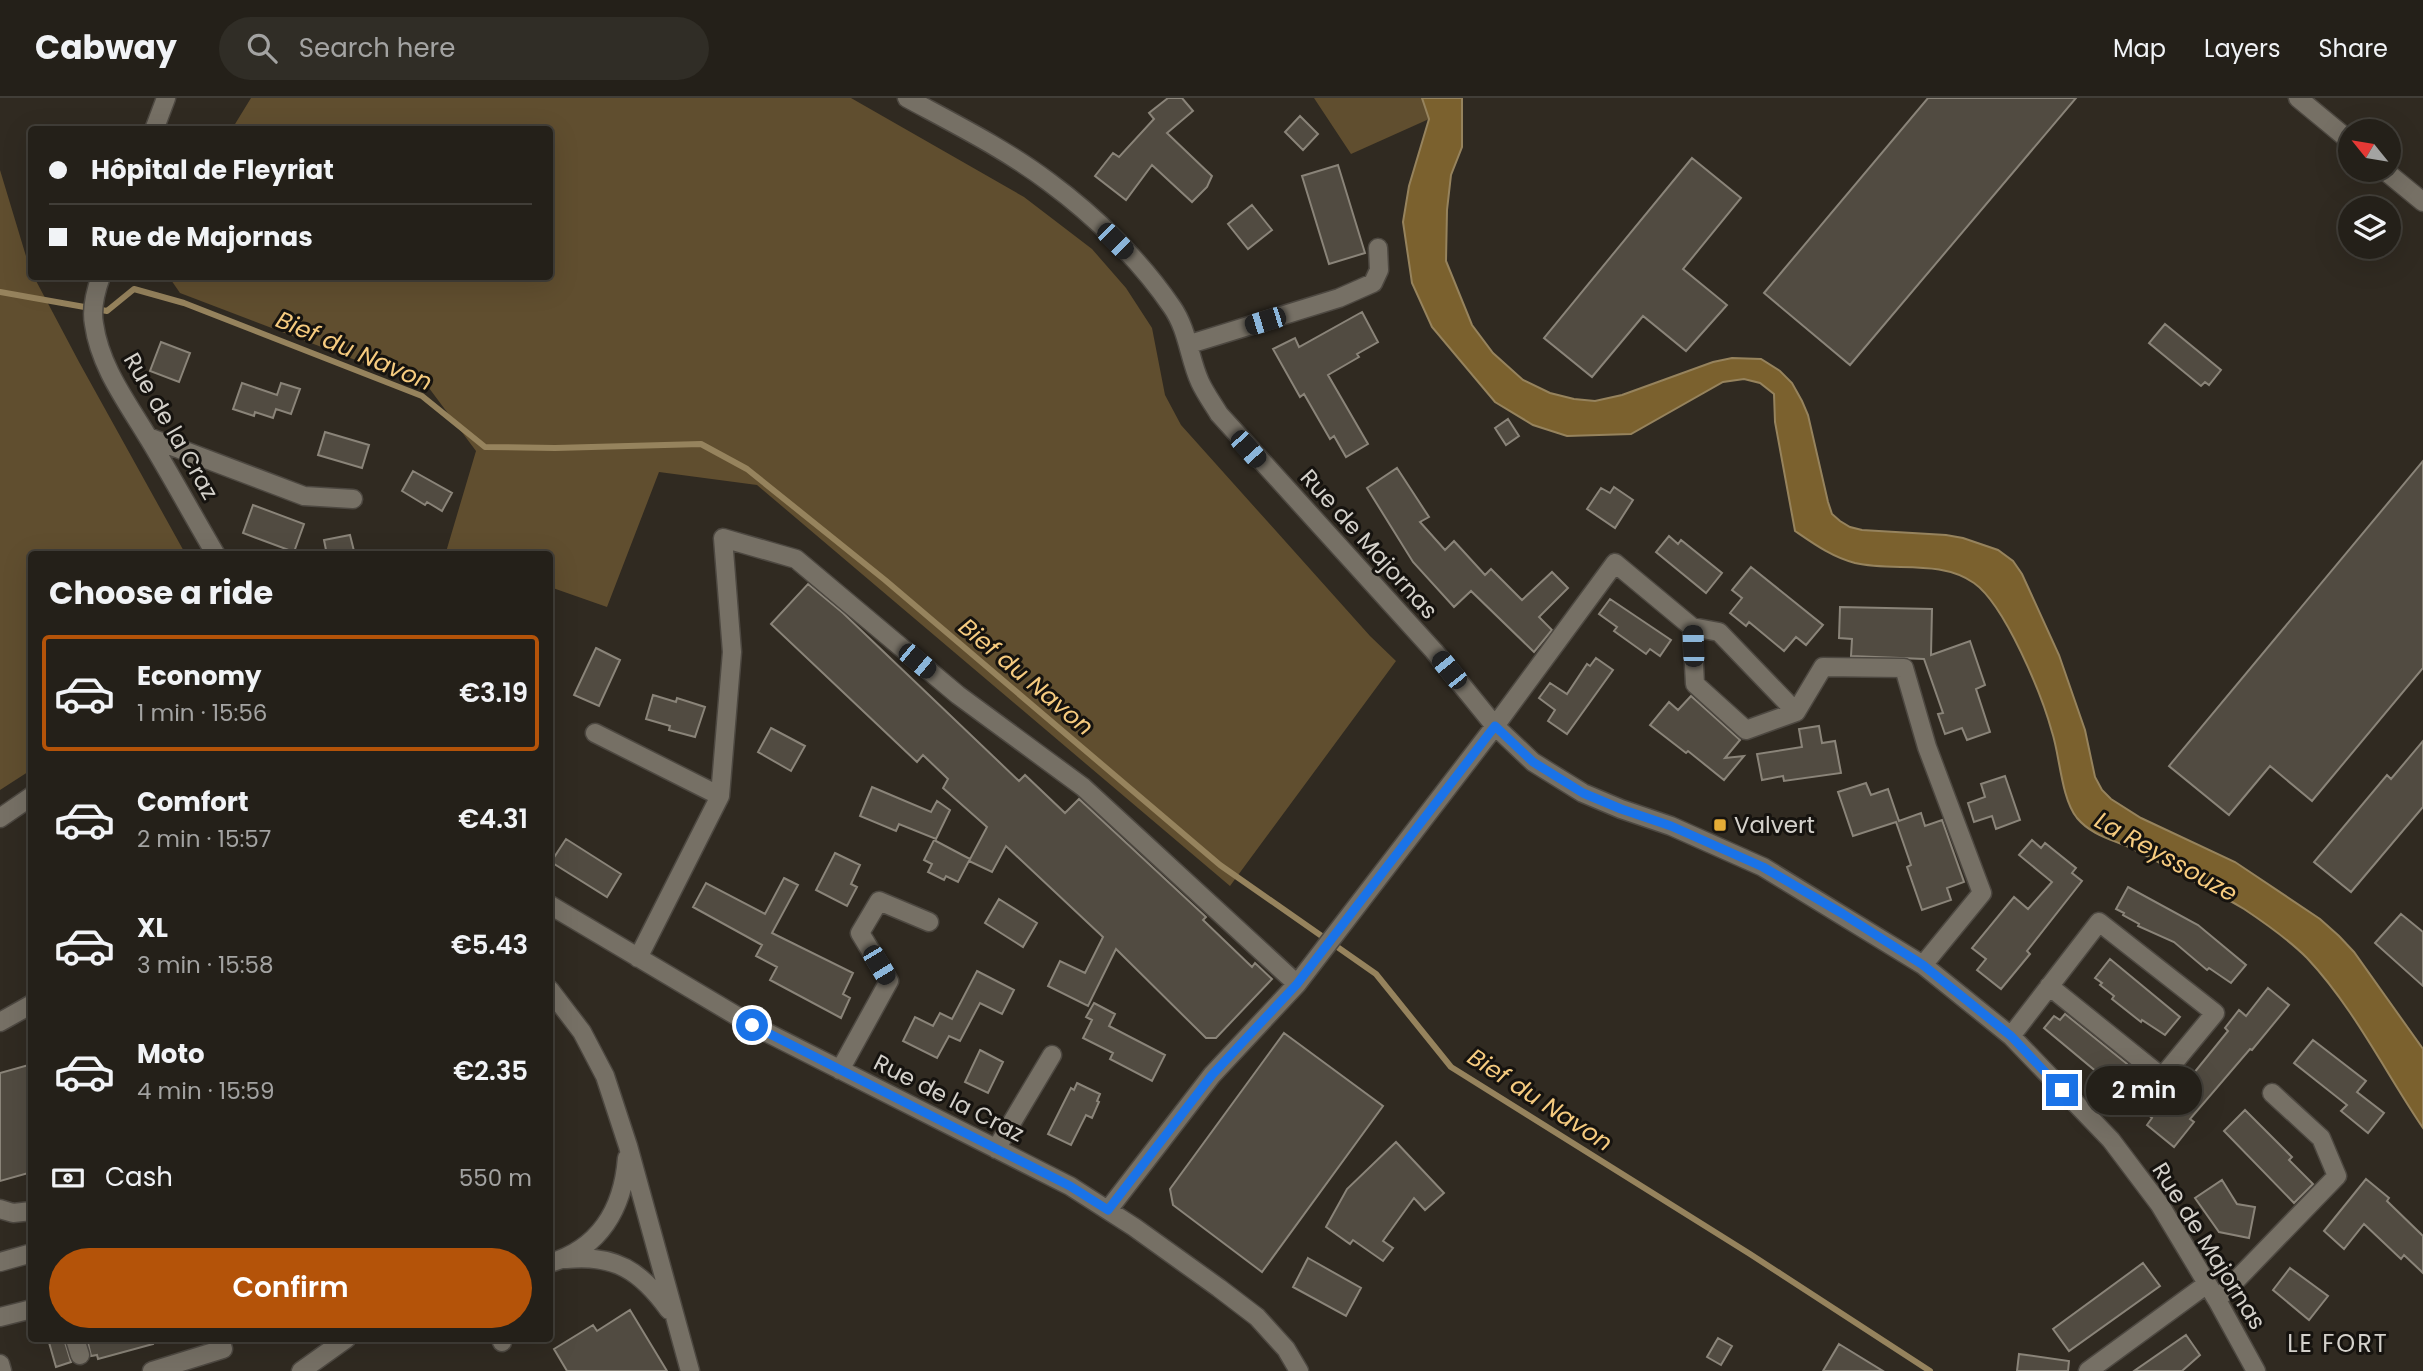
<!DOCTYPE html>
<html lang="en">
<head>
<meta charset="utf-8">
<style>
	body { margin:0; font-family:Poppins,sans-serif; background:#302d26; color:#f1f3f6; height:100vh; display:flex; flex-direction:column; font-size:26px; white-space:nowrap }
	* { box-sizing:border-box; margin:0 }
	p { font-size:23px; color:#a3a3a2 }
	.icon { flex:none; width:38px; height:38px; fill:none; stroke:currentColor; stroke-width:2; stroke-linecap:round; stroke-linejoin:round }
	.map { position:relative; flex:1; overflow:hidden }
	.drawer { position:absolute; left:28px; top:453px; width:525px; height:791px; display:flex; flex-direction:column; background:#242019; border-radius:7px; box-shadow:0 7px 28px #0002,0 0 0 2px #413e38 }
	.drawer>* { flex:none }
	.hud { position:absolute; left:28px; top:28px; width:525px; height:154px; border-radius:7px; box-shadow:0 7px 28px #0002,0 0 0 2px #413e38; display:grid; align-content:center; height:154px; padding:0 21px; background:#242019 }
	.needle { width:46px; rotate:300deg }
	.tools { position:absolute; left:2338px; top:21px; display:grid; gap:14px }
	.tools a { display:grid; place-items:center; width:63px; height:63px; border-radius:50%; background:#242019; box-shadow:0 7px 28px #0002,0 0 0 2px #413e38; font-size:35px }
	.end { position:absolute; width:32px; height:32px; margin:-16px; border:9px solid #1a73e8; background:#fff; box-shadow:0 0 0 4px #fff }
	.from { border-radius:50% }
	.bubble { position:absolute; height:49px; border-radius:24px; background:#242019; box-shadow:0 7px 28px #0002,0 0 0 2px #413e38; font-size:23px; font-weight:600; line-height:49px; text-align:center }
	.car { position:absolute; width:21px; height:42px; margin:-21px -10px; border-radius:9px; box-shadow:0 0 5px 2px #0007; background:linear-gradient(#222 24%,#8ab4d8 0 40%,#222 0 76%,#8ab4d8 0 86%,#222 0) }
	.hud b { display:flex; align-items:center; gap:24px; height:66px; font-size:26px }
	.hud b+b { border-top:2px solid #413e38 }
	.hud i { width:18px; height:18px; background:#f1f3f6 }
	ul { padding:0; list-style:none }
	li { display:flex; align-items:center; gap:21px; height:116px; margin:0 14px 10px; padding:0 7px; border:4px solid transparent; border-radius:7px }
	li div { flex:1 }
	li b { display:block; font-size:26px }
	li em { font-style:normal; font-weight:600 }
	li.current { border-color:#b45309 }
	li>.icon { width:63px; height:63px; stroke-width:1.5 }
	h2 { padding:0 21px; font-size:32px; line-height:84px }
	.pay { display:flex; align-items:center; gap:18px; height:77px; padding:0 21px; font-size:26px }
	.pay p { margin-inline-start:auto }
	.action { display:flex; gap:14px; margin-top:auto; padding:14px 21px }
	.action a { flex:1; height:80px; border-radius:42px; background:#b45309; color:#fff; font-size:28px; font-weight:600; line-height:80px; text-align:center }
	header { display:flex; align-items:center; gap:42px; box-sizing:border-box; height:98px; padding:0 35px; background:#242019; border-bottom:2px solid #413e38 }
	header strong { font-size:33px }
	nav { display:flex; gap:38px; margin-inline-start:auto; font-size:24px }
	.search { width:490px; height:63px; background:#302d26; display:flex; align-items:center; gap:18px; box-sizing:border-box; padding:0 24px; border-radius:38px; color:#a3a3a2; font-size:26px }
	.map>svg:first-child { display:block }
	.green { fill:#604e2f }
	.water { fill:#7b612e; stroke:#96835d; stroke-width:2 }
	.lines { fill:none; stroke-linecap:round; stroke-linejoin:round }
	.stream { stroke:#96835d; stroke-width:6 }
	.building { fill:#514b41; stroke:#8a8479; stroke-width:2 }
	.minor-casing { stroke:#4d4841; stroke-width:21 }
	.minor { stroke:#767065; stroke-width:18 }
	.route { stroke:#1a73e8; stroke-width:9 }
	.poi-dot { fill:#e6ad36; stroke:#16130f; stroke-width:2.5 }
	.labels { text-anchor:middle; stroke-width:6; stroke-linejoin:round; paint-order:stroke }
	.street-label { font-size:23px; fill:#d4d1cb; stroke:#16130f }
	.poi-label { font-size:23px; fill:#d4d1cb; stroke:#16130f; text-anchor:start }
	.water-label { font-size:24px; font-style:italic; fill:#f6cb7f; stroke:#16130f }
	.neighbourhood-label { font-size:24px; letter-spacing:2px; fill:#d4d1cb; stroke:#16130f }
</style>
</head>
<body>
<header>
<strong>Cabway</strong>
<div class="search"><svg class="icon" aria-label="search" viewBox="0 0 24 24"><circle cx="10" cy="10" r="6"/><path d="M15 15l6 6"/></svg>Search here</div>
<nav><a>Map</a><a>Layers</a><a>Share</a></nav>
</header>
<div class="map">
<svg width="2423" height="1273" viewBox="0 0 2423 1273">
	<rect width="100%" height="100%" fill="#302a21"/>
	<path class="green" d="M251,0H851L1024,99L1092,151L1126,190L1152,230L1165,297L1181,327L1370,538L1396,563L1230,788L757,387L659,374L607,509L550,489V457H454L446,454L476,353L429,290L180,195L169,179L550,178V32L232,31Z
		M1314,0H1422L1429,21L1351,56Z
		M0,72L32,178L34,179L79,264L186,457H32L31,672L0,692Z"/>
	<path class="water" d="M1422,0H1462V49L1451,77L1447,112L1446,163L1472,227L1493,255L1523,282L1550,295L1574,301L1595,303L1622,297L1713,264L1732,260L1761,261L1780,273L1792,285L1802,303L1808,317L1828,404L1832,416L1840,423L1850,429L1862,432L1946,437L1963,440L1998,452L2013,463L2022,476L2059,557L2085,632L2095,679L2102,692L2111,701L2141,720L2235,764L2320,821L2339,838L2354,854L2423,951V1030C2385,974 2354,910 2307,860C2289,842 2265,825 2244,811C2209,790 2172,771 2137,753C2116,742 2093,739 2077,720C2061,700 2060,658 2052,634C2042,597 2005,507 1974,485C1940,461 1894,474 1855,465C1832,459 1814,446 1795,433L1775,324L1774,296L1760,285L1744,281L1723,284L1631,336L1567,338L1533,327L1495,304L1432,229L1412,185L1403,124L1409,88L1429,21Z"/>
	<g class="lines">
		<path class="stream" d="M0,194L107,213L134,191L184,205L422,298L485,349L555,350L701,346L747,371L885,482L1220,767L1376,876L1451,969L1750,1156L1930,1273"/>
	</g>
	<path class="building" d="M1168,0H1182L1193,13L1167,35L1212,78L1207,89L1192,104L1152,67L1126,102L1095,78L1113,55L1119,59L1154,21L1149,15Z
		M1928,0H2076L1850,267L1764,195Z
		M1300,18L1318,36L1303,52L1285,34Z
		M1692,60L1741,100L1683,171L1727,207L1686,253L1643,218L1592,279L1544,240Z
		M1338,67L1365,155L1329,166L1302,78Z
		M1252,107L1272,132L1248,151L1228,126Z
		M1362,214L1378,244L1357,256L1359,259L1328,277L1368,346L1346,359L1334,338L1330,341L1304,296L1300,299L1273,251L1295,240L1299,249Z
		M2165,226L2221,272L2209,287L2205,284L2201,288L2149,245Z
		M161,244L190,255L179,284L150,273Z
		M242,285L277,297L281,285L300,291L291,316L276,311L273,320L255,314L254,318L233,311Z
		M1508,321L1519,338L1506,347L1495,330Z
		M325,334L369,347L362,370L318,357Z
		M2423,363V570L2312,703L2270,668L2229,717L2169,668Z
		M1397,370L1429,419L1420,424L1445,452L1454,443L1485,477L1491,471L1522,502L1552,474L1568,490L1539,519L1552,532L1534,554L1471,493L1454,509L1413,464L1367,390Z
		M413,373L452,395L442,413L427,404L425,407L402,393Z
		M1614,389L1633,402L1615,430L1587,411L1601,390L1610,395Z
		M253,407L304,426L294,454L243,435Z
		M350,437L355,457H327L324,442Z
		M1669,438L1678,446L1681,442L1722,475L1706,495L1656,454Z
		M1751,469L1823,527L1806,547L1796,539L1784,553L1749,524L1746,528L1730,515L1742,500L1732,492Z
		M808,486L843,515L1019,683L1025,677L1065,715L1079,701L1206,819L1203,822L1252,869L1255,865L1272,881L1216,940H1206L1116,851L1088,908L1048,888L1060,863L1085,875L1103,839L1006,748L992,774L969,763L987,729L943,690L948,681L923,657L917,664L771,526Z
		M1610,501L1671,542L1660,558L1650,551L1646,556L1614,533L1617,529L1599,516Z
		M1840,509L1932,511L1931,557L1970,543L1985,587L1976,591L1990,634L1967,642L1962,630L1945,636L1938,616L1943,615L1924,561L1851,558L1852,541L1839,540Z
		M596,550L620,562L599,608L574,597Z
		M1596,560L1613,572L1567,636L1548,623L1555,612L1539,600L1550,585L1567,596L1587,566L1590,568Z
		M653,597L676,604L677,600L705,609L695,639L669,632L670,628L646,621Z
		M1691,598L1740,642L1725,660L1744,658L1724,682L1688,653L1686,655L1650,627L1669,604L1678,612Z
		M1819,628L1822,645L1835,643L1841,675L1784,683L1783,678L1762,682L1757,656L1802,649L1799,631Z
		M771,630L805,648L791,673L758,654Z
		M2423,643V709L2351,794L2314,764L2387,677L2391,681Z
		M2005,678L2020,722L1996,731L1992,718L1974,724L1968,705L1985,699L1981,686Z
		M1866,685L1871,697L1888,691L1899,723L1921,715L1925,728L1942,722L1964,784L1947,790L1951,802L1922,812L1907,769L1911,767L1896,724L1853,738L1838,694Z
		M872,689L931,714L937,703L950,712L936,741L899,726L896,733L860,718Z
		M566,741L621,776L607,799L551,764Z
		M934,742L970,761L958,784L946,778L944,782L928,774L932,766L924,762Z
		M2032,742L2041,750L2045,745L2076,770L2072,775L2082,783L2027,853L2030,856L2001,891L1977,872L1986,861L1972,850L2014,799L2028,811L2052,784L2019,757Z
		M835,755L860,767L851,786L857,789L847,808L816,792Z
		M784,780L798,787L772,835L853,875L843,896L850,900L841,920L770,882L777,869L756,858L762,847L693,809L706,785L765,816Z
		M2128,789L2198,827L2246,867L2231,885L2209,870L2207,872L2174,844L2138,828L2139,826L2123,817L2124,815L2116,811Z
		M999,801L1037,825L1023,849L985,825Z
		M2401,816L2423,834V888L2375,845Z
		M2110,861L2180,919L2165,937L2142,922L2141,924L2112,901L2114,898L2100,887L2102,885L2095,880Z
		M977,873L1014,892L1002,916L980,905L960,943L949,938L937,960L903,943L915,919L933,928L940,915L952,921Z
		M2268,890L2289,907L2252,952L2250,951L2190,1021L2194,1024L2174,1049L2147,1027L2152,1020L2044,930L2054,918L2060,922L2065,916L2172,1002L2228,933L2225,930L2239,912L2246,918Z
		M1094,905L1115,916L1109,928L1165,957L1152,983L1110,961L1113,955L1083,940L1092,922L1086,919Z
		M1284,935L1383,1008L1262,1174L1173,1107L1170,1091Z
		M2313,942L2366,983L2357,994L2384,1015L2368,1035L2341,1013L2347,1007L2294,965Z
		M980,952L1003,964L988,995L965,984Z
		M32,966V1074L0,1083V975Z
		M1077,985L1100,996L1097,1003L1099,1004L1092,1020L1086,1017L1071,1047L1048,1036L1071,990L1074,992Z
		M2245,1012L2292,1059L2289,1062L2313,1086L2294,1105L2224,1033Z
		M1396,1044L1444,1095L1425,1112L1414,1100L1383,1143L1393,1150L1383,1163L1353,1142L1350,1146L1326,1129L1347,1091Z
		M2366,1081L2389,1100L2387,1103L2423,1138V1175L2404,1157L2401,1161L2364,1126L2344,1151L2324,1133Z
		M2222,1082L2237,1106L2255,1109L2249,1140L2219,1134L2195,1100Z
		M1308,1160L1361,1190L1346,1218L1293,1189Z
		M2143,1165L2160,1188L2069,1253L2053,1231Z
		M2290,1170L2328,1198L2309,1222L2273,1192Z
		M630,1212L667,1273H567L554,1251L593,1227L597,1233Z
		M2186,1237L2200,1257L2182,1273H2134Z
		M1718,1240L1732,1248L1721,1267L1707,1259Z
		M48,1241H64L71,1264L56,1269Z
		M87,1241H152L153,1246L98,1261L97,1257L91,1258Z
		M1839,1246L1883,1273H1823Z
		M2019,1256L2069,1263L2068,1273H2017Z"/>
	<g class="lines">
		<g class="minor-casing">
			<path id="minor" d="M907,0C955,26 1005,51 1049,84C1095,118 1140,162 1172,209C1188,232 1189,260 1200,284C1205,295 1213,306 1219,316L1434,553L1495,628L1533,664L1583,695L1621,711L1671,728L1763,769L1923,867L2011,938L2111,1042L2160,1107L2217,1202L2256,1273
				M2298,0L2350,43
				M154,32L166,0
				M2384,72L2423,104
				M101,178C96,192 91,211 94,226C100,269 127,304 149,341C172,379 193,418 216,457
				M1190,246L1339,200L1373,185L1379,172L1378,150
				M148,339L304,398L353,401
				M1692,529L1719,534L1796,614
				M595,635L720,698L638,860
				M720,698L732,554L723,440L796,461L958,597L1083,689L1297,886
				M0,720L32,698
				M550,807L752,927L1070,1088L1134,1129L1219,1190L1257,1219L1286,1251L1299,1273
				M550,892L582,934L605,978L628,1048L690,1273
				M0,924L32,906
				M2011,938L2099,824L2215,915L2162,979L2049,888
				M840,972L889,883L860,835L879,803L929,824
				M996,1051L1052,957
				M0,1111L13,1115L32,1113
				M1108,1112L1212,977L1297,886L1495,628L1615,465L1692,529L1695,586L1746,632L1796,614L1823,569L1904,570L1927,649L1982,795L1923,867
				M566,1161C615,1156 641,1173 669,1212
				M0,1164L32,1155
				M550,1165C600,1150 623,1110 627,1060
				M2217,1202L2337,1078L2321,1040L2272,995
				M0,1219L32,1211
				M75,1241L80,1257
				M501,1241L502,1244
				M0,1266L2,1273
				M152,1273L223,1251L220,1241
				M301,1273L346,1241
				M2088,1273L2207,1186"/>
		</g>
		<use href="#minor" class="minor"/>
	</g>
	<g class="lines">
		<path class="route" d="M752,927L1070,1088L1108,1112L1212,977L1297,886L1495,628L1533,664L1583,695L1621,711L1671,728L1763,769L1843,816L1923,867L2011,938L2062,992"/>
	</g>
	<rect class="poi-dot" x="1713" y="720" width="14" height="14" rx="3.5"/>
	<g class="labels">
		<g class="street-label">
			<text transform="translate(171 328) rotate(60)" y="8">Rue de la Craz</text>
			<text transform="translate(1369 446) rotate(48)" y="8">Rue de Majornas</text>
			<text transform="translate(949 1000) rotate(27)" y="8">Rue de la Craz</text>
			<text transform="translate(2209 1148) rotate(58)" y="8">Rue de Majornas</text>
		</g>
		<g class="poi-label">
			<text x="1734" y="735">Valvert</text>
		</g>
		<g class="water-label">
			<text transform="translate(354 253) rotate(23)" y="8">Bief du Navon</text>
			<text transform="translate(1026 579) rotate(40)" y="8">Bief du Navon</text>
			<text transform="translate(2166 759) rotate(29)" y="8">La Reyssouze</text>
			<text transform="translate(1540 1002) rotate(33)" y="8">Bief du Navon</text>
		</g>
		<g class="neighbourhood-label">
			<text x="2338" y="1254">LE FORT</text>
		</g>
	</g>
</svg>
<div class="tools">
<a><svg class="needle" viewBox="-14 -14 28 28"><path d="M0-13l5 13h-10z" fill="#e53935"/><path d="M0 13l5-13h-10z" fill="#a3a3a2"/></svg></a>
<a><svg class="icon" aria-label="layers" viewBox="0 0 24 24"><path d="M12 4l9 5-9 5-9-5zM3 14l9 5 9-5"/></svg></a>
</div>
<i class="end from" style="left:752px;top:927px"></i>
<i class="end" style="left:2062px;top:992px"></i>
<div class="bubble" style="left:2086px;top:968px;width:116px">2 min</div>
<i class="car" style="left:1115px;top:143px;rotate:135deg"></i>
<i class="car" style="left:1265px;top:223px;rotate:253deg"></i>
<i class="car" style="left:1248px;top:351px;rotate:138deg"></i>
<i class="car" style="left:1693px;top:548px;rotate:358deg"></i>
<i class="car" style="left:917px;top:563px;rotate:130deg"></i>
<i class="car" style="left:1449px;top:572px;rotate:321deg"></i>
<i class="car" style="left:879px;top:867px;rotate:149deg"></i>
<div class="hud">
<b><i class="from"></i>Hôpital de Fleyriat</b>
<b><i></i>Rue de Majornas</b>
</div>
<section class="drawer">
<h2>Choose a ride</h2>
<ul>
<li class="current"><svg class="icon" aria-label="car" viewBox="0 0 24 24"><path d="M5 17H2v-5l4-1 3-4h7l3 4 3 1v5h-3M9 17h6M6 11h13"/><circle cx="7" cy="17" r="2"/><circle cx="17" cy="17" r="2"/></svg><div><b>Economy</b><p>1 min · 15:56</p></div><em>€3.19</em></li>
<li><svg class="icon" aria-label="car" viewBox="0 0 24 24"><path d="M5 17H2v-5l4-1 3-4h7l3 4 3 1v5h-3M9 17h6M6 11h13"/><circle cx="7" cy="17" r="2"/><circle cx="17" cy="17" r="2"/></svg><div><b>Comfort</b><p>2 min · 15:57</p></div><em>€4.31</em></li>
<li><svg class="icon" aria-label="car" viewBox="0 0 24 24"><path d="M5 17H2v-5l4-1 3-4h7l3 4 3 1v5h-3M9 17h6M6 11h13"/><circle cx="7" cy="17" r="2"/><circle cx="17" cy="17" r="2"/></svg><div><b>XL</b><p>3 min · 15:58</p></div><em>€5.43</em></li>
<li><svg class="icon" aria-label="car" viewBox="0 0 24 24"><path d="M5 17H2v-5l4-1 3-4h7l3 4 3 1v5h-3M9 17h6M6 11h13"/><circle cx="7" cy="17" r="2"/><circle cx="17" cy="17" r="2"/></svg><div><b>Moto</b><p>4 min · 15:59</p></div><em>€2.35</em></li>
</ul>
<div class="pay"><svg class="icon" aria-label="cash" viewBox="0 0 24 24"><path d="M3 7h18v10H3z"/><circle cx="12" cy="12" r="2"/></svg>Cash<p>550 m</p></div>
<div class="action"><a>Confirm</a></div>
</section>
</div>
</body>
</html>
